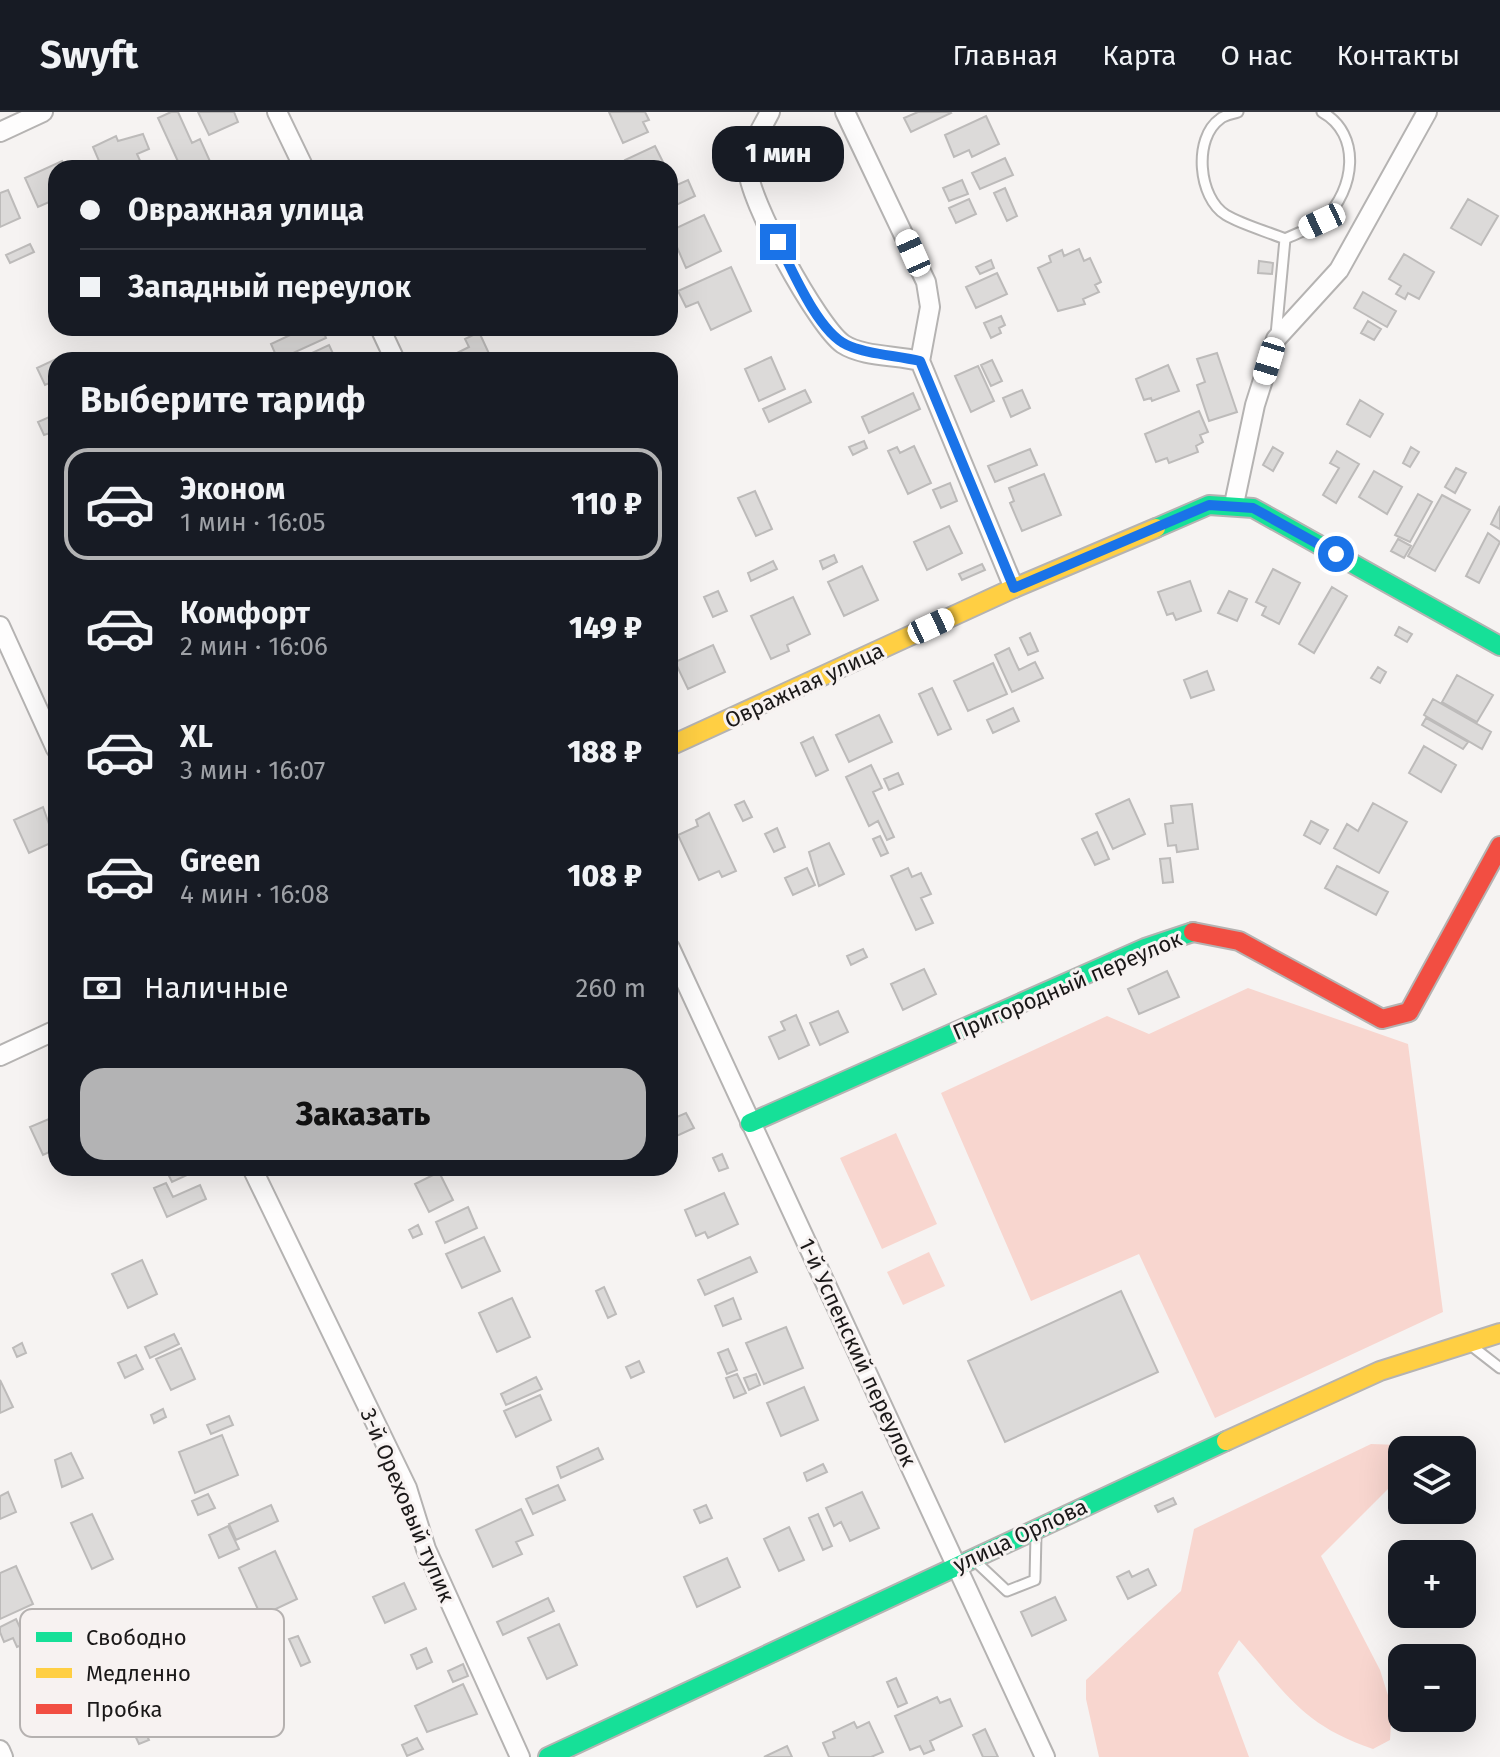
<!DOCTYPE html>
<html lang="ru">
<head>
<meta charset="utf-8">
<style>
	body { margin:0; font-family:"Fira Sans",sans-serif; background:#242831; color:#f1f3f6; height:100vh; display:flex; flex-direction:column; font-size:30px; white-space:nowrap }
	* { box-sizing:border-box; margin:0 }
	p { font-size:26px; color:#9ea1a6 }
	.icon { flex:none; width:44px; height:44px; fill:none; stroke:currentColor; stroke-width:2; stroke-linecap:round; stroke-linejoin:round }
	.map { position:relative; flex:1; overflow:hidden }
	.panel { position:absolute; left:48px; top:240px; width:630px; height:824px; display:flex; flex-direction:column; background:#171b24; border-radius:24px; box-shadow:0 8px 32px #0002 }
	.panel>* { flex:none }
	.hud { position:absolute; left:48px; top:48px; width:630px; height:176px; border-radius:24px; box-shadow:0 8px 32px #0002; display:grid; align-content:center; height:176px; padding:0 32px; background:#171b24 }
	.fabs { position:absolute; left:1388px; top:1324px; display:grid; gap:16px }
	.fabs a { display:grid; place-items:center; width:88px; height:88px; border-radius:16px; background:#171b24; box-shadow:0 8px 32px #0002; font-size:40px }
	.end { position:absolute; width:36px; height:36px; margin:-18px; border:10px solid #1a73e8; background:#fff; box-shadow:0 0 0 4px #fff }
	.from { border-radius:50% }
	.bubble { position:absolute; height:56px; border-radius:24px; background:#171b24; box-shadow:0 8px 32px #0002; font-size:26px; font-weight:800; line-height:56px; text-align:center }
	.car { position:absolute; width:24px; height:48px; margin:-24px -12px; border-radius:10px; box-shadow:0 0 6px 2px #0007; background:linear-gradient(#fff 24%,#345 0 40%,#fff 0 76%,#345 0 86%,#fff 0) }
	.hud b { display:flex; align-items:center; gap:28px; height:76px; font-size:30px }
	.hud b+b { border-top:2px solid #363941 }
	.hud i { width:20px; height:20px; background:#f1f3f6 }
	ul { padding:0; list-style:none }
	li { display:flex; align-items:center; gap:24px; height:112px; margin:0 16px 12px; padding:0 16px; border:4px solid transparent; border-radius:24px }
	li div { flex:1 }
	li b { display:block; font-size:30px }
	li em { font-style:normal; font-weight:800 }
	li.active { border-color:#b3b3b4 }
	li>.icon { width:72px; height:72px; stroke-width:1.5 }
	h2 { padding:0 32px; font-size:36px; line-height:96px }
	.pay { display:flex; align-items:center; gap:20px; height:88px; padding:0 32px; font-size:30px }
	.pay p { margin-inline-start:auto }
	.primary-button { display:flex; gap:16px; margin-top:auto; padding:16px 32px }
	.primary-button a { flex:1; height:92px; border-radius:24px; background:#b3b3b4; color:#111; font-size:32px; font-weight:800; line-height:92px; text-align:center }
	header { display:flex; align-items:center; gap:48px; box-sizing:border-box; height:112px; padding:0 40px; background:#171b24; border-bottom:2px solid #363941 }
	header strong { font-size:38px }
	nav { display:flex; gap:44px; margin-inline-start:auto; font-size:28px }
	.map>svg:first-child { display:block }
	.green { fill:#f8d6cf }
	.building { fill:#dcdad9; stroke:#bdbbba; stroke-width:2 }
	.lines { fill:none; stroke-linecap:round; stroke-linejoin:round }
	.lane-casing { stroke:#b5b3b2; stroke-width:13 }
	.street-casing { stroke:#b5b3b2; stroke-width:22 }
	.fast-casing { stroke:#b5b3b2; stroke-width:22 }
	.slow-casing { stroke:#b5b3b2; stroke-width:22 }
	.jam-casing { stroke:#b5b3b2; stroke-width:22 }
	.lane { stroke:#fefdfd; stroke-width:9 }
	.street { stroke:#fefdfd; stroke-width:18 }
	.fast { stroke:#16e098; stroke-width:18 }
	.slow { stroke:#ffcf43; stroke-width:18 }
	.jam { stroke:#f24e42; stroke-width:18 }
	.route { stroke:#1a73e8; stroke-width:10 }
	.labels { text-anchor:middle; stroke-width:6; stroke-linejoin:round; paint-order:stroke }
	.street-label { font-size:22px; fill:#1a1818; stroke:#f7f2f1 }
	.key { fill:#f7f2f1; stroke:#b5b1b0; stroke-width:2 }
	.key-label { font-size:22px; fill:#1a1818 }
</style>
</head>
<body>
<header>
<strong>Swyft</strong>
<nav><a>Главная</a><a>Карта</a><a>О нас</a><a>Контакты</a></nav>
</header>
<div class="map">
<svg width="1500" height="1645" viewBox="0 0 1500 1645">
	<rect width="100%" height="100%" fill="#f6f3f2"/>
	<path class="green" d="M1248,876L1408,932L1443,1200L1215,1306L1139,1142L1031,1189L941,981L1107,904L1149,922Z
		M896,1021L937,1112L882,1137L840,1046Z
		M929,1140L945,1174L903,1193L887,1160Z
		M1371,1332L1428,1334L1425,1338H1402V1363L1321,1444L1380,1558L1392,1596L1390,1628L1373,1637C1302,1613 1286,1581 1239,1528L1218,1561L1249,1645H1099L1086,1587V1568L1181,1479L1194,1417Z"/>
	<path class="building" d="M171,0H178L192,31L200,27L213,56H181L158,6Z
		M198,0H234L238,10L209,23Z
		M609,0H645L649,8L643,10L648,20L623,31Z
		M918,0H950L951,1L911,20L904,6Z
		M986,4L999,32L972,45L969,38L954,45L945,23Z
		M143,22L149,37L137,42L142,53L102,56L93,35L116,24L118,29Z
		M655,34L666,56H628L625,48Z
		M1005,46L1013,63L980,77L972,61Z
		M62,49L65,56H56V87L38,95L25,66Z
		M688,68L695,84L670,96V76Z
		M962,68L968,82L949,89L943,76Z
		M1005,76L1017,104L1007,109L994,81Z
		M8,78L20,106L0,115V81Z
		M969,87L976,102L956,111L949,96Z
		M1468,87L1498,104L1481,133L1451,116Z
		M704,103L721,139L686,156L670,119Z
		M30,132L34,140L10,151L6,143Z
		M1079,137L1084,149L1090,146L1101,170L1095,173L1099,180L1083,187L1085,192L1058,199L1038,156L1051,150L1049,144L1062,138L1064,144Z
		M1404,142L1434,160L1419,187L1408,181L1405,187L1396,182L1401,174L1389,167Z
		M991,148L994,156L980,162L976,155Z
		M1259,149L1273,151L1272,162L1258,161Z
		M731,155L751,199L711,218L698,190L686,195L678,179Z
		M997,161L1007,182L976,196L966,175Z
		M1363,180L1396,199L1387,215L1354,196Z
		M1001,204L1005,213L999,216L1001,221L991,226L984,211Z
		M1368,209L1381,217L1374,228L1361,221Z
		M305,216H322L326,226L278,248L271,232Z
		M479,220L492,248H458L455,242L469,235L465,227Z
		M329,233L336,248H297Z
		M1217,241L1237,300L1209,309L1197,273L1205,270L1197,247Z
		M771,245L785,277L759,289L745,257Z
		M56,247V268L45,273L37,256Z
		M992,248L1002,269L991,274L981,253Z
		M1168,253L1179,279L1152,289L1151,286L1144,288L1136,267Z
		M978,254L994,289L971,300L955,264Z
		M805,278L811,290L769,310L763,297Z
		M1022,278L1030,296L1011,305L1003,286Z
		M913,281L920,297L869,321L862,305Z
		M1360,288L1383,302L1370,325L1347,312Z
		M1199,299L1208,320L1200,323L1203,330L1196,334L1198,340L1169,351L1167,346L1156,350L1145,322Z
		M56,302V319L44,323L38,310Z
		M864,329L867,336L853,343L849,335Z
		M914,334L931,371L908,382L888,339L897,335L900,341Z
		M1273,335L1283,341L1273,359L1263,353Z
		M1411,335L1419,340L1410,355L1403,351Z
		M1030,337L1037,353L995,370L988,354Z
		M1337,339L1359,352L1336,391L1323,383L1339,356L1330,351Z
		M1456,356L1466,361L1455,381L1445,375Z
		M1374,359L1402,375L1387,402L1359,385Z
		M1044,362L1061,403L1022,419L1010,391L1014,389L1009,376Z
		M950,371L957,389L941,396L933,378Z
		M755,379L772,417L756,424L738,386Z
		M1418,382L1432,390L1410,430L1395,423Z
		M1442,383L1470,398L1435,459L1408,444Z
		M1500,394V417L1491,412Z
		M949,414L962,441L927,458L914,430Z
		M1488,421L1500,430L1479,471L1466,464Z
		M1398,427L1411,434L1404,446L1391,439Z
		M834,443L837,450L823,457L820,449Z
		M773,449L777,457L751,469L748,461Z
		M982,452L985,458L962,468L959,462Z
		M862,454L878,488L844,504L828,470Z
		M1273,457L1300,471L1279,512L1262,503L1266,495L1256,490Z
		M1190,469L1201,499L1176,508L1173,501L1167,503L1158,480Z
		M1332,475L1347,484L1314,541L1299,532Z
		M718,479L727,499L713,505L704,485Z
		M1229,479L1247,487L1237,509L1218,501Z
		M793,485L810,522L787,533L789,539L771,547L751,504Z
		M1399,515L1412,522L1407,530L1395,523Z
		M1030,521L1038,539L1028,543L1020,526Z
		M713,533L725,560L688,577L675,550Z
		M1009,536L1019,558L1035,550L1043,566L1012,580L995,543Z
		M993,551L1007,582L968,599L954,569Z
		M1378,555L1386,560L1380,571L1371,566Z
		M1207,559L1214,578L1191,586L1184,568Z
		M1457,563L1493,583L1477,610L1442,590Z
		M932,576L951,617L938,623L919,582Z
		M1433,587L1491,620L1482,637L1424,603Z
		M1013,596L1019,609L993,621L987,608Z
		M879,603L892,630L849,650L836,623Z
		M1426,606L1468,630L1463,637L1422,613Z
		M813,625L828,658L816,664L801,631Z
		M1424,634L1456,653L1441,680L1409,661Z
		M871,653L882,676L873,680L894,725L887,728L878,709L869,714L846,665Z
		M898,661L903,672L889,678L884,667Z
		M1129,687L1145,722L1113,737L1096,702Z
		M744,689L752,705L743,709L735,693Z
		M1373,691L1407,710L1379,761L1334,736L1347,712L1358,719Z
		M1192,692L1198,737L1177,740L1176,733L1168,734L1165,712L1173,711L1171,694Z
		M43,695L55,729L29,741L14,708Z
		M709,701L736,759L722,765L719,759L699,768L678,723L698,714L696,708Z
		M1311,709L1328,718L1320,732L1304,723Z
		M777,716L785,735L774,740L765,722Z
		M1097,720L1109,747L1095,753L1082,727Z
		M880,724L888,741L881,744L873,727Z
		M829,731L844,762L819,774L809,740Z
		M1170,746L1173,770L1163,771L1160,747Z
		M1337,754L1388,780L1376,803L1325,776Z
		M807,756L815,773L793,783L785,766Z
		M908,756L912,765L921,761L931,782L921,786L933,811L916,818L891,764Z
		M863,837L867,845L851,853L847,844Z
		M924,857L936,882L903,898L891,872Z
		M1167,859L1179,885L1139,902L1128,877Z
		M838,899L848,920L820,933L810,911Z
		M796,903L809,933L779,947L769,925L785,918L781,910Z
		M686,1001L694,1016L670,1027V1008Z
		M56,1004V1037L43,1043L30,1015Z
		M722,1042L728,1056L719,1059L713,1046Z
		M165,1056H202L172,1070Z
		M439,1060L453,1088L429,1100L415,1072Z
		M166,1071L173,1085L200,1073L206,1087L167,1105L154,1076Z
		M724,1081L738,1112L708,1126L705,1120L696,1124L685,1098Z
		M468,1095L477,1116L445,1131L436,1110Z
		M418,1113L422,1122L413,1126L409,1118Z
		M484,1125L500,1159L462,1176L446,1142Z
		M750,1145L757,1160L705,1183L698,1168Z
		M142,1148L157,1182L128,1196L112,1162Z
		M604,1175L616,1202L608,1206L596,1179Z
		M1121,1179L1158,1260L1005,1330L968,1249Z
		M512,1186L530,1225L497,1240L479,1201Z
		M733,1186L741,1207L723,1214L715,1194Z
		M786,1215L803,1256L764,1272L746,1231Z
		M174,1222L179,1232L150,1246L145,1235Z
		M22,1231L26,1241L17,1245L13,1236Z
		M181,1236L195,1267L171,1278L156,1247Z
		M728,1237L737,1258L727,1262L718,1241Z
		M136,1243L143,1257L125,1266L118,1251Z
		M639,1249L644,1260L631,1266L626,1255Z
		M737,1262L746,1281L734,1286L726,1266Z
		M756,1262L760,1273L749,1278L744,1266Z
		M536,1265L542,1277L506,1293L501,1282Z
		M0,1268L13,1295L0,1301Z
		M804,1275L818,1308L781,1324L767,1291Z
		M540,1283L551,1308L516,1325L504,1299Z
		M163,1297L166,1305L154,1311L151,1303Z
		M229,1304L233,1313L211,1322L207,1313Z
		M222,1323L238,1363L195,1381L179,1340Z
		M598,1336L603,1347L561,1366L557,1355Z
		M71,1341L83,1366L62,1375L55,1348Z
		M823,1352L827,1360L807,1369L804,1361Z
		M558,1373L565,1388L533,1402L526,1387Z
		M8,1380L16,1400L0,1407V1384Z
		M862,1380L879,1416L850,1429L841,1410L834,1414L826,1396Z
		M208,1382L215,1396L198,1403L192,1389Z
		M1173,1386L1176,1392L1158,1400L1155,1394Z
		M271,1393L278,1409L236,1428L229,1412Z
		M706,1393L712,1406L700,1411L694,1398Z
		M521,1397L533,1423L516,1430L522,1442L493,1455L476,1418Z
		M92,1402L113,1447L92,1457L71,1411Z
		M818,1402L832,1434L823,1438L809,1406Z
		M228,1414L239,1437L219,1446L209,1423Z
		M789,1415L804,1448L779,1459L764,1427Z
		M275,1439L297,1487L261,1504L239,1456Z
		M727,1446L740,1475L697,1495L684,1465Z
		M16,1454L33,1492L0,1507V1461Z
		M1148,1457L1156,1473L1128,1487L1117,1465L1129,1459L1132,1465Z
		M404,1471L416,1497L385,1511L373,1485Z
		M1055,1485L1066,1508L1032,1524L1021,1500Z
		M548,1486L554,1499L503,1523L497,1510Z
		M16,1507L27,1531L17,1535L13,1526L4,1530L0,1520V1515Z
		M559,1512L577,1553L547,1567L528,1526Z
		M298,1524L310,1550L301,1554L289,1527Z
		M426,1536L432,1550L417,1557L411,1543Z
		M463,1552L468,1564L453,1570L448,1559Z
		M896,1566L907,1591L898,1595L887,1570Z
		M463,1572L477,1602L427,1620L415,1594Z
		M937,1585L940,1591L950,1587L962,1614L930,1629L934,1638L924,1642L920,1634L910,1638L895,1604Z
		M854,1610L857,1616L869,1610L883,1640L871,1645H829L823,1631L835,1626L833,1620Z
		M142,1613L149,1628L139,1632L132,1617Z
		M985,1617L998,1645H983L973,1623Z
		M417,1626L423,1637L407,1644L402,1633Z
		M787,1634L792,1645H764Z"/>
	<g class="lines">
		<g class="lane-casing">
			<path id="lane" d="M1238,0C1233,2 1224,3 1220,7C1193,26 1198,86 1226,103C1243,113 1266,119 1285,127C1297,121 1314,116 1324,107C1355,78 1362,22 1322,0
				M1276,223L1285,127
				M1473,1235L1500,1256
				M974,1448L1007,1479L1035,1468L1036,1422"/>
		</g>
		<g class="street-casing">
			<path id="street" d="M277,0L304,56
				M770,0C761,18 748,36 748,56C747,86 818,215 843,232C863,245 897,243 920,249
				M845,0L926,170L930,195L920,249L1014,476
				M0,20L43,0
				M380,216L395,248
				M1234,392L1255,293L1276,227L1339,158L1427,0
				M0,514L56,637
				M670,836L1045,1645
				M0,944L56,918
				M252,1056L407,1376L426,1437L520,1645
				M0,1638L3,1645"/>
		</g>
		<g class="fast-casing">
			<path id="fast" d="M1156,416L1209,393L1253,396L1500,534
				M750,1011L1145,836L1193,820
				M548,1645L1226,1329"/>
		</g>
		<g class="slow-casing">
			<path id="slow" d="M670,634L1014,476L1156,416
				M1226,1329L1380,1259L1500,1221"/>
		</g>
		<g class="jam-casing">
			<path id="jam" d="M1193,820L1239,829L1382,907L1409,900L1500,734"/>
		</g>
		<use href="#lane" class="lane"/>
		<use href="#street" class="street"/>
		<use href="#fast" class="fast"/>
		<use href="#slow" class="slow"/>
		<use href="#jam" class="jam"/>
	</g>
	<g class="lines">
		<path class="route" d="M778,130C792,158 818,220 847,233C869,243 896,243 920,249L1014,476L1209,393L1253,396L1336,442"/>
	</g>
	<g class="labels">
		<g class="street-label">
			<text transform="translate(804 573) rotate(-25)" y="8">Овражная улица</text>
			<text transform="translate(1067 873) rotate(-23)" y="8">Пригородный переулок</text>
			<text transform="translate(858 1240) rotate(65)" y="8">1-й Успенский переулок</text>
			<text transform="translate(408 1393) rotate(67)" y="8">3-й Ореховый тупик</text>
			<text transform="translate(1020 1423) rotate(-25)" y="8">улица Орлова</text>
		</g>
	</g>
	<rect x="20" y="1497" width="264" height="128" rx="12" class="key"/>
	<rect x="36" y="1520" width="36" height="10" fill="#16e098"/>
	<rect x="36" y="1556" width="36" height="10" fill="#ffcf43"/>
	<rect x="36" y="1592" width="36" height="10" fill="#f24e42"/>
	<g class="key-label">
		<text x="86" y="1533">Свободно</text>
		<text x="86" y="1569">Медленно</text>
		<text x="86" y="1605">Пробка</text>
	</g>
</svg>
<div class="fabs">
<a><svg class="icon" aria-label="layers" viewBox="0 0 24 24"><path d="M12 4l9 5-9 5-9-5zM3 14l9 5 9-5"/></svg></a>
<a>+</a>
<a>−</a>
</div>
<i class="end from" style="left:1336px;top:442px"></i>
<i class="end" style="left:778px;top:130px"></i>
<div class="bubble" style="left:712px;top:14px;width:132px">1 мин</div>
<i class="car" style="left:1322px;top:109px;rotate:245deg"></i>
<i class="car" style="left:913px;top:141px;rotate:336deg"></i>
<i class="car" style="left:1269px;top:249px;rotate:197deg"></i>
<i class="car" style="left:931px;top:514px;rotate:65deg"></i>
<div class="hud">
<b><i class="from"></i>Овражная улица</b>
<b><i></i>Западный переулок</b>
</div>
<section class="panel">
<h2>Выберите тариф</h2>
<ul>
<li class="active"><svg class="icon" aria-label="car" viewBox="0 0 24 24"><path d="M5 17H2v-5l4-1 3-4h7l3 4 3 1v5h-3M9 17h6M6 11h13"/><circle cx="7" cy="17" r="2"/><circle cx="17" cy="17" r="2"/></svg><div><b>Эконом</b><p>1 мин · 16:05</p></div><em>110 ₽</em></li>
<li><svg class="icon" aria-label="car" viewBox="0 0 24 24"><path d="M5 17H2v-5l4-1 3-4h7l3 4 3 1v5h-3M9 17h6M6 11h13"/><circle cx="7" cy="17" r="2"/><circle cx="17" cy="17" r="2"/></svg><div><b>Комфорт</b><p>2 мин · 16:06</p></div><em>149 ₽</em></li>
<li><svg class="icon" aria-label="car" viewBox="0 0 24 24"><path d="M5 17H2v-5l4-1 3-4h7l3 4 3 1v5h-3M9 17h6M6 11h13"/><circle cx="7" cy="17" r="2"/><circle cx="17" cy="17" r="2"/></svg><div><b>XL</b><p>3 мин · 16:07</p></div><em>188 ₽</em></li>
<li><svg class="icon" aria-label="car" viewBox="0 0 24 24"><path d="M5 17H2v-5l4-1 3-4h7l3 4 3 1v5h-3M9 17h6M6 11h13"/><circle cx="7" cy="17" r="2"/><circle cx="17" cy="17" r="2"/></svg><div><b>Green</b><p>4 мин · 16:08</p></div><em>108 ₽</em></li>
</ul>
<div class="pay"><svg class="icon" aria-label="cash" viewBox="0 0 24 24"><path d="M3 7h18v10H3z"/><circle cx="12" cy="12" r="2"/></svg>Наличные<p>260 m</p></div>
<div class="primary-button"><a>Заказать</a></div>
</section>
</div>
</body>
</html>
